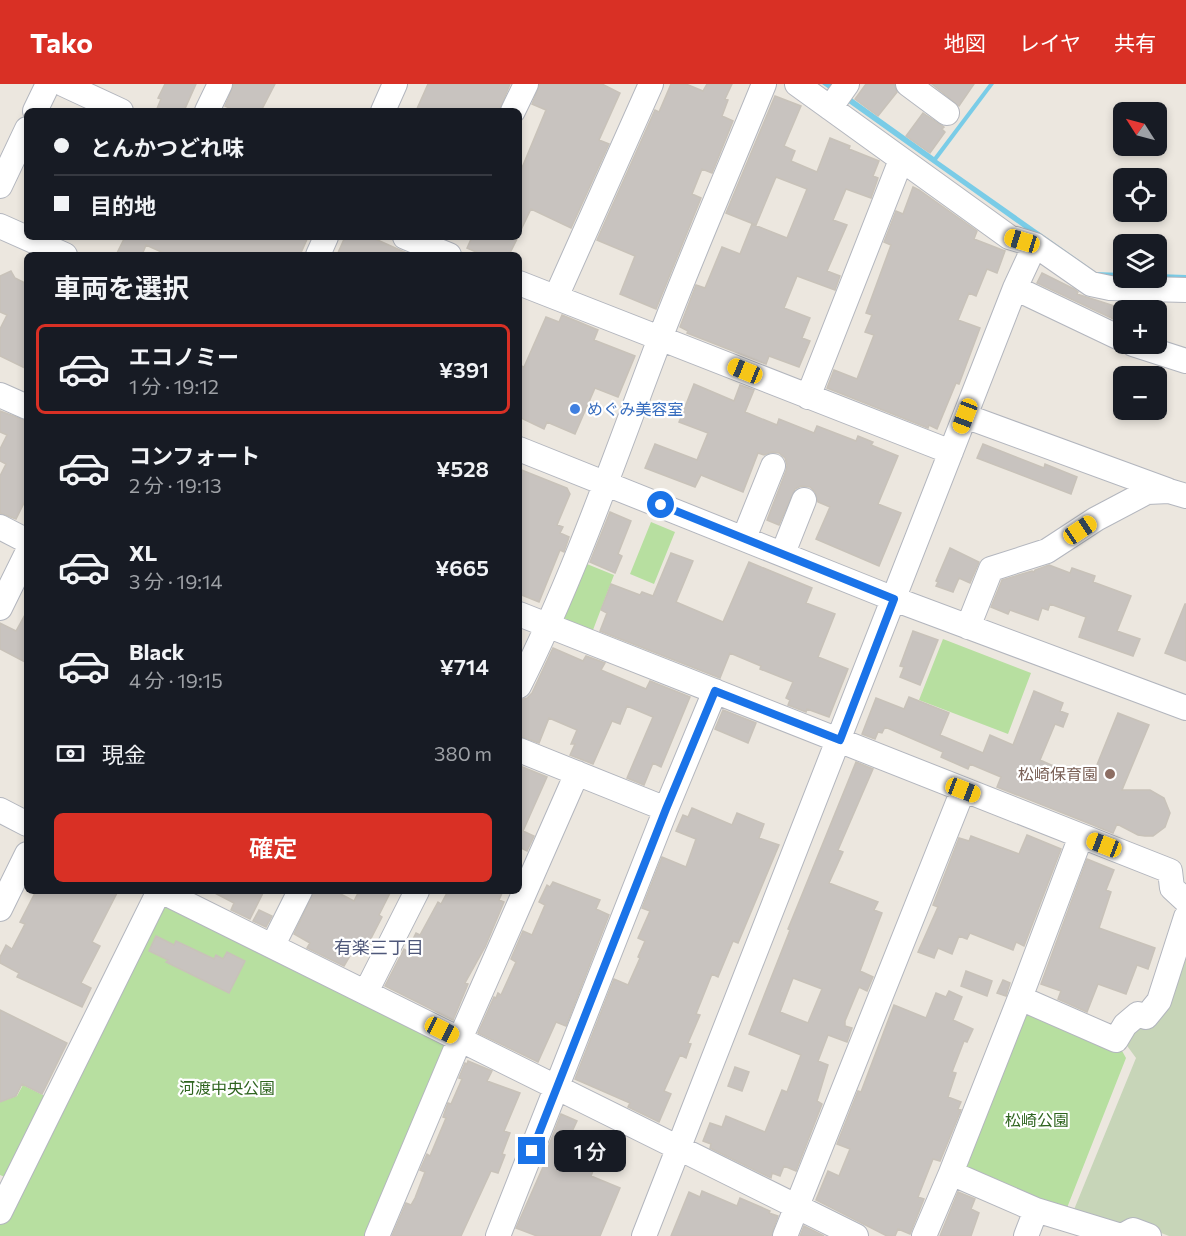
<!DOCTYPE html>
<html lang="ja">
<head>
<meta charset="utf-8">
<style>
	body { margin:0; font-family:Commissioner,"Noto Sans JP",sans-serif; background:#242831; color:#f1f3f6; height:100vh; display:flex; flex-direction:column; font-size:22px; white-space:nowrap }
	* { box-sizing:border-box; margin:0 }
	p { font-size:20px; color:#9ea1a6 }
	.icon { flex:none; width:33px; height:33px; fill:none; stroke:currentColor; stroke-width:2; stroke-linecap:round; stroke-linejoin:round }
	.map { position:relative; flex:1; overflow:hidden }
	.sheet { position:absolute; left:24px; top:168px; width:498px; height:642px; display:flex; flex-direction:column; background:#171b24; border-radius:9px; box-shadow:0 3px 9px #0003 }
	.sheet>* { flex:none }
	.guide { position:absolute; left:24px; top:24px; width:498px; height:132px; border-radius:9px; box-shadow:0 3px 9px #0003; display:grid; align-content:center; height:132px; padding:0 30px; background:#171b24 }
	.needle { width:39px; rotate:306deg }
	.controls { position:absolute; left:1113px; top:18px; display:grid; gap:12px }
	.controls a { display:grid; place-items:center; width:54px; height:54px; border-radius:9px; background:#171b24; box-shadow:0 3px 9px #0003; font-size:30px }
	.end { position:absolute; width:27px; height:27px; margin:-14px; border:8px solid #1a73e8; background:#fff; box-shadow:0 0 0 3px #fff }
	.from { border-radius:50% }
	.bubble { position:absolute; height:42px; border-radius:9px; background:#171b24; box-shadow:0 3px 9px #0003; font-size:20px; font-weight:600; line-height:42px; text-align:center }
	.car { position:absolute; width:18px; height:36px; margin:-18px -9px; border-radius:8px; box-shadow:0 0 4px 2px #0007; background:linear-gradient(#f5c518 24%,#345 0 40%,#f5c518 0 76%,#345 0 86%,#f5c518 0) }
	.guide b { display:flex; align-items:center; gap:21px; height:57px; font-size:22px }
	.guide b+b { border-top:2px solid #363941 }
	.guide i { width:15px; height:15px; background:#f1f3f6 }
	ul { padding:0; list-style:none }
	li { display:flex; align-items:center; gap:18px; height:90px; margin:0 12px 9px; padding:0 18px; border:3px solid transparent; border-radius:9px }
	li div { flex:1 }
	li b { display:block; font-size:22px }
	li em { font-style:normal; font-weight:600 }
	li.current { border-color:#d93025 }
	li>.icon { width:54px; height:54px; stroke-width:1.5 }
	h2 { padding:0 30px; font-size:27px; line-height:72px }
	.pay { display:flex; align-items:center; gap:15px; height:66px; padding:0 30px; font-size:22px }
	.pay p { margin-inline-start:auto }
	.button { display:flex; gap:12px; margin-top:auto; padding:12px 30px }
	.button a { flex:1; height:69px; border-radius:9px; background:#d93025; color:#fff; font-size:24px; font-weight:600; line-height:69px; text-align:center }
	header { display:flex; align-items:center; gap:36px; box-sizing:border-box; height:84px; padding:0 30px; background:#d93025; color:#fff }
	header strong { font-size:28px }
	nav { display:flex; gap:33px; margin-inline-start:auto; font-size:21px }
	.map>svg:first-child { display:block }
	.green { fill:#b7dfa0 }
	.cemetery { fill:#c7d5b8 }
	.water { fill:#7acce7 }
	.building { fill:#c8c3bf; stroke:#c8c2b9; stroke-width:1.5; fill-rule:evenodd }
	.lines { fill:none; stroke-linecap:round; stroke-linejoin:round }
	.minor-casing { stroke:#b3b6be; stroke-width:26 }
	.minor { stroke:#fff; stroke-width:24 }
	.route { stroke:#1a73e8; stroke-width:8 }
	.shop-dot { fill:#3f7fe0; stroke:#fff; stroke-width:2 }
	.education-dot { fill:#8d6e63; stroke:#fff; stroke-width:2 }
	.labels { text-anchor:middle; stroke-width:4.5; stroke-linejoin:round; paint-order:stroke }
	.shop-label { font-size:16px; fill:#366cbe; stroke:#fff; text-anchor:start }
	.education-label { font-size:16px; fill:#785e54; stroke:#fff; text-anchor:end }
	.park-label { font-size:16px; fill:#306520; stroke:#fff }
	.neighbourhood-label { font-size:18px; fill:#4f587a; stroke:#fff }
</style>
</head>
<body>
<header>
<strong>Tako</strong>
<nav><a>地図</a><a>レイヤ</a><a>共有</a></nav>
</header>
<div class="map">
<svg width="1186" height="1152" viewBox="0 0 1186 1152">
	<rect width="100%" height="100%" fill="#ece7df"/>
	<path class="green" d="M651,438L675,448L654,500L630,490Z
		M582,478L614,491L593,546L563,535Z
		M943,555L1031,589L1008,650L919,616Z
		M159,807L460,955L377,1152H0V1128Z
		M1020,914L1116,956L1126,974L1063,1134L951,1089Z
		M23,1001L45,1012L5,1093L0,1091V1018L17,1012Z"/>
	<path class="cemetery" d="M1186,853V1152H1169L1138,1140L1127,1145L1073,1128L1136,974L1125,959Z"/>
	<path class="water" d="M822,0H832L934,73L989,0H994L937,76L1096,188L1123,189L1124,194H1156L1157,190L1186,191V197L1094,194Z"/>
	<path class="building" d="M165,0H196L184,27H156L161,15L158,14Z
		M234,0H275L261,27H236L225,22Z
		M428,0H510L499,27H416Z
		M540,0H602L620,9L599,56L609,60L571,144L531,125L519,150V91L546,26L532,20Z
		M671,0H686L703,7L707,0H732L725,15L728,16L722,32L733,37L712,89L702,85L692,110L701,114L656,225L620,210L635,172L597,156L655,26L659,28Z
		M866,0H894L897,8L878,32L855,15Z
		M932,0H974L959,22Z
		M775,12L801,22L784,62L795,67L791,77L817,88L830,54L850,62L849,65L879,77L873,92L878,94L871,114L846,105L833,136L847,141L827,187L840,192L835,206L797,192L784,224L810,234L802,254L810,257L799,283L769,272L766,280L687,249L688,247L680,243L696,201L705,204L722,163L740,170L752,140L787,154L807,105L776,93L756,141L726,129Z
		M923,29L944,43L942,45L945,48L930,69L906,52Z
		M913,103L919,106L977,147L974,155L1005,167L997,189L987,185L976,212L969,209L958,236L980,244L959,300L956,299L937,345L929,341L928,344L827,304L834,286L857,295L874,251L865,248L872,231L866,229L891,161L884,158L896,127L903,130Z
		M125,153H308L300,171H168L146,161L142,171H116Z
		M345,153H371L411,171H337Z
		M472,153H518L509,171H483L467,164Z
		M11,187L15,194L27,200V285L0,272V245L7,231L0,228V192Z
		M1042,189L1074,205L1078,208L1077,210L1124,225V240L1037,199Z
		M562,231L598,246L594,256L635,272L618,313L595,304L575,350L547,338L544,345L519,333V281L524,283L546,233L559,238Z
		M694,300L734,317L740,301L754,306L745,328L777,341L779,335L814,349L817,342L856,357L858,352L873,358L871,361L898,372L878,420L901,429L879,482L816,455L830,423L818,418L815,408L810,403L801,402L795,405L779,441L767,436L786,387L787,381L785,374L779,369L772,368L764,371L758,369L743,408L701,391L695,403L645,384L655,360L697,376L708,349L679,338Z
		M0,327L27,337V413L16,435L0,429V392L6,380L0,377V365L7,351L0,348Z
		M983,360L1044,384L1045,380L1077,393L1071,410L977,374Z
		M519,385L567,404L570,410L557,441L563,443L560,449L569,453L564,468L560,466L539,518L519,510Z
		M610,428L631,437L618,470L622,472L615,489L590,478Z
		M950,464L979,478L970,499L959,494L953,508L936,502L938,498L936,497Z
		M671,469L693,477L676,518L723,538L749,478L812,504L806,519L835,530L818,573L848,585L829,633L807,625L806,628L788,621L790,616L786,614L793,598L760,585L761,582L730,569L720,594L600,547L607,529L601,526L611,500L640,511L642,508L653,512Z
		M1049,481L1070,489L1072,484L1095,492L1093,498L1131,512L1117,547L1140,555L1133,572L1079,553L1086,533L1050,520L1048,526L1042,524L1038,536L1010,526L1008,530L991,523L1002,496L1032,487L1034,488L1035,486Z
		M1185,520H1186V577L1165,569Z
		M27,527V579L0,565V539L16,547Z
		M913,547L938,556L920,601L900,593L904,583L900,582Z
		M553,564L583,577L586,572L605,579L601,586L646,605L650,597L690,613L661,683L653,679L644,701L627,694L653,633L627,622L620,640L612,637L593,680L570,671L575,660H571L577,646L549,634L539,659L519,652V616L527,614L532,609Z
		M1034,607L1063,619L1060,627L1068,630L1063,643L1055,640L1040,676L1090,698L1118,629L1149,641L1122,706H1150L1164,714L1170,729L1165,743L1153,752H1145L1138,751L1117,740L1113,749L997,703L1001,693L970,680L968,685L941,673L943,668L885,643L882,649L878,648L875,655L862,650L876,614L904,625L909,613L949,629L940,651L983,669L990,651L1013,661Z
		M723,626L756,639L748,659L715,645Z
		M856,678L873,685L838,766L843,768L829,799L878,818L874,826L882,829L860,887L873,893L867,907L859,903L845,937V942L852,944L847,958L828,951L818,977L828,981L817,1017L822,1020L796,1087L784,1082L780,1092L772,1089L771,1094L710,1064L711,1060L703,1057L710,1039L722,1043L726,1032L765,1048L782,1006L787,1008L801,971L749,950L790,846L788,845L797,823ZM793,894L822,905L808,939L780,928Z
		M520,682L547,693L523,747L534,752L527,767L519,763Z
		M692,724L732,741L737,729L764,740L759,754L779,761L738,859L733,857L718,893L712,890L696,930L700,931L688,959L691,960L686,974L680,971L664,1007L671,1010L659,1038L628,1023L630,1019L575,995L614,895L628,901L640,874L638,873L645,857L638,854L650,827L642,824L662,773L686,783L696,755L676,747L683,731L688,733Z
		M1027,751L1061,765L1024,862L1016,858L1013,866L970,849L967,855L959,852L952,870L938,864L934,874L918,868L938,823L933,821L959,754L969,757L971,752L1019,770Z
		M1087,775L1114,786L1106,806L1111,808L1099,844L1155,864L1148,885L1137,881L1126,910L1098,900L1087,928L1058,915L1061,907L1041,900Z
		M553,798L600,816L596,825L609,831L566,942L556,938L538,978L478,949L494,913L496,914L498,909L501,911L516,878L511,875L523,847L532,851L545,821L539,818L547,801L550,803Z
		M36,807H118L92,858L100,862L81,899L91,904L82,923L17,893L19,889L0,879V873L6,861L12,865L25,840L20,838Z
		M211,807H264L250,835L231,826L234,819Z
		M314,807H335L354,817L359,807H391L379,831L382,833L363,870L354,865L344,882L307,864L310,859L294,850Z
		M448,807H503L499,816L504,818L485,863L465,899L468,900L453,936L385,902L404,865L407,867L416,849L420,851L438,818L441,820Z
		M259,826L272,832L266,843L253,837Z
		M156,852L174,861L176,857L214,875L216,871L223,875L227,868L245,877L229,909L166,878L168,876L149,867Z
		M966,887L992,897L987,912L961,902Z
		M1003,896L1010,899L1006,912L997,909Z
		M949,907L962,913L953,936L973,945L967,958L964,957L952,988L956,989L948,1013L961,1018L958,1025L961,1026L940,1077L933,1075L918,1113L924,1115L910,1150L898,1145L895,1152H887L816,1116L828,1087L839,1092L850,1065L837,1060L858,1007L861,1008L894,921L926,934L936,909L946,913Z
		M0,926L67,959L42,1010L22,1000L16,1012L0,1018Z
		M468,977L492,987L487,997L520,1009L504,1047L510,1049L502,1070L505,1071L498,1089L491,1087L461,1152H392L406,1119L411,1121L415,1114L425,1088L420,1086L427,1070L430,1072L446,1034L443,1033L448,1019L451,1020L462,995L459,994L465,979L467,980Z
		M735,983L749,988L742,1007L728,1002Z
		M561,1030L577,1037L570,1052L602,1064L591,1092L620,1104L600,1152H537L516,1144L543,1083L541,1082Z
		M702,1107L737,1122L740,1114L770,1127L769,1129L778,1132L771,1152H671L689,1108L700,1113Z
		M958,1108L975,1115L971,1125L979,1129L971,1152H940Z
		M804,1142L824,1152H800Z"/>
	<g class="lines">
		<g class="minor-casing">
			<path id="minor" d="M63,0L121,27
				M797,0L1009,153L1035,161L1091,200L1110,204L1186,206
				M908,0L947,29
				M830,24L847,0
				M35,27L48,0
				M207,27L220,0
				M383,27L395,0
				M513,27L526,0
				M0,102L27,45
				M0,142L65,171
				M405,153L449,171
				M318,171L326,153
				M519,199L951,368
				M1015,204L1124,256
				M556,213L651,0
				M1133,260L1186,277
				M0,311L27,323
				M808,313L901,76
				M965,332L1167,406
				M519,365L894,515L1186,624
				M0,443L27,457
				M744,454L773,382
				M783,469L804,416
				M0,524L27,469
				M519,530L1170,787L1172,804L1186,817
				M968,543L991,485L1047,467L1096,435L1147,408L1169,407L1186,412
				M519,602C575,490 615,373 659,257C692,170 729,86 764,0
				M519,666L666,725
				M0,726L27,740
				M161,807L856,1152
				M0,825L27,770
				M273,861L300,807
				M366,908L417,807
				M1020,914L1081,752
				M0,1128L159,807
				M377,1152L460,955L577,689
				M498,1152L666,725L715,607
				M644,1152L1015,204L1035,161
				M785,1152L963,706
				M924,1152L951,1089
				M1026,1152L1036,1126
				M1121,1152L1036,1126L951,1089L1020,914L1116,956L1125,941L1138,930L1146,933L1159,917L1186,833
				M1122,1152L1133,1146L1149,1152"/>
		</g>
		<use href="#minor" class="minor"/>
	</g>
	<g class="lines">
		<path class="route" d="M532,1067L666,725L715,607L840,656L894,515L661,421"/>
	</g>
	<circle class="shop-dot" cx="575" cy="325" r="6"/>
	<circle class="education-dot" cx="1110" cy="690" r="6"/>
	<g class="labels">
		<g class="shop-label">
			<text x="587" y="331">めぐみ美容室</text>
		</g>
		<g class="education-label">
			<text x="1098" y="696">松崎保育園</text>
		</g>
		<g class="park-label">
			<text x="227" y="1010">河渡中央公園</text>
			<text x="1037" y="1042">松崎公園</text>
		</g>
		<g class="neighbourhood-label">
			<text x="379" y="870">有楽三丁目</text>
		</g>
	</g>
</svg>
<div class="controls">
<a><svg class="needle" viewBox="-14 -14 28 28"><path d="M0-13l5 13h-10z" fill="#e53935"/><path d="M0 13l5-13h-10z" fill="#9ea1a6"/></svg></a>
<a><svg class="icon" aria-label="locate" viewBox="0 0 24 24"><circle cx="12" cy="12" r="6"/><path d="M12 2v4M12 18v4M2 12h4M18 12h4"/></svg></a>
<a><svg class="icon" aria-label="layers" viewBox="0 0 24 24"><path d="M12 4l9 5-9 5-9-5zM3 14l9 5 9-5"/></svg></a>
<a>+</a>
<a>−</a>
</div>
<i class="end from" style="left:661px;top:421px"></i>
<i class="end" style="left:532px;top:1067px"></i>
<div class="bubble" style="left:554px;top:1046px;width:72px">1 分</div>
<i class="car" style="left:1022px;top:157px;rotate:287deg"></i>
<i class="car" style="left:745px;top:287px;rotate:292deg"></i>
<i class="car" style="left:965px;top:332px;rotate:201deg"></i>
<i class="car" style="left:1080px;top:446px;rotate:56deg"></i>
<i class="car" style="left:963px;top:706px;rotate:111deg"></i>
<i class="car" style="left:1104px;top:761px;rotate:291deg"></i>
<i class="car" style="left:442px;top:946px;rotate:117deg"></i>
<div class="guide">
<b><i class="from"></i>とんかつどれ味</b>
<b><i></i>目的地</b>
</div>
<section class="sheet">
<h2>車両を選択</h2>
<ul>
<li class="current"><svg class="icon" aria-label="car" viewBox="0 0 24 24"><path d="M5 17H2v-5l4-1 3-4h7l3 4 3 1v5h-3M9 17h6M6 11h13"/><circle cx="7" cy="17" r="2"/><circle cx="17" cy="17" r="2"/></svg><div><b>エコノミー</b><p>1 分 · 19:12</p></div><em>¥391</em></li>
<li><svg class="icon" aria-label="car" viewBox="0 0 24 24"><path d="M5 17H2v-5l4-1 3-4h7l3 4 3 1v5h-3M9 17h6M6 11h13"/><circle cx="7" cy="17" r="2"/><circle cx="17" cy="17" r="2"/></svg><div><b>コンフォート</b><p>2 分 · 19:13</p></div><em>¥528</em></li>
<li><svg class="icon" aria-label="car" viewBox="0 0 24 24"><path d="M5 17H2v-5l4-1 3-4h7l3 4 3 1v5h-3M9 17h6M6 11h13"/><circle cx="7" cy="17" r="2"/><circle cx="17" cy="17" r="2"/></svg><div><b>XL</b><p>3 分 · 19:14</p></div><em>¥665</em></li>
<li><svg class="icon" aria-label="car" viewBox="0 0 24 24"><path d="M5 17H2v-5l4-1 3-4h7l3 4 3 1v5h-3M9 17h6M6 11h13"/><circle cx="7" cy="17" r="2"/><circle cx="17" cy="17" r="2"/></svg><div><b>Black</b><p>4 分 · 19:15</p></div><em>¥714</em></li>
</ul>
<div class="pay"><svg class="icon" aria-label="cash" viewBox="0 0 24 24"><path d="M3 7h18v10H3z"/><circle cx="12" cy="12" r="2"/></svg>現金<p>380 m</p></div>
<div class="button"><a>確定</a></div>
</section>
</div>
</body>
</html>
